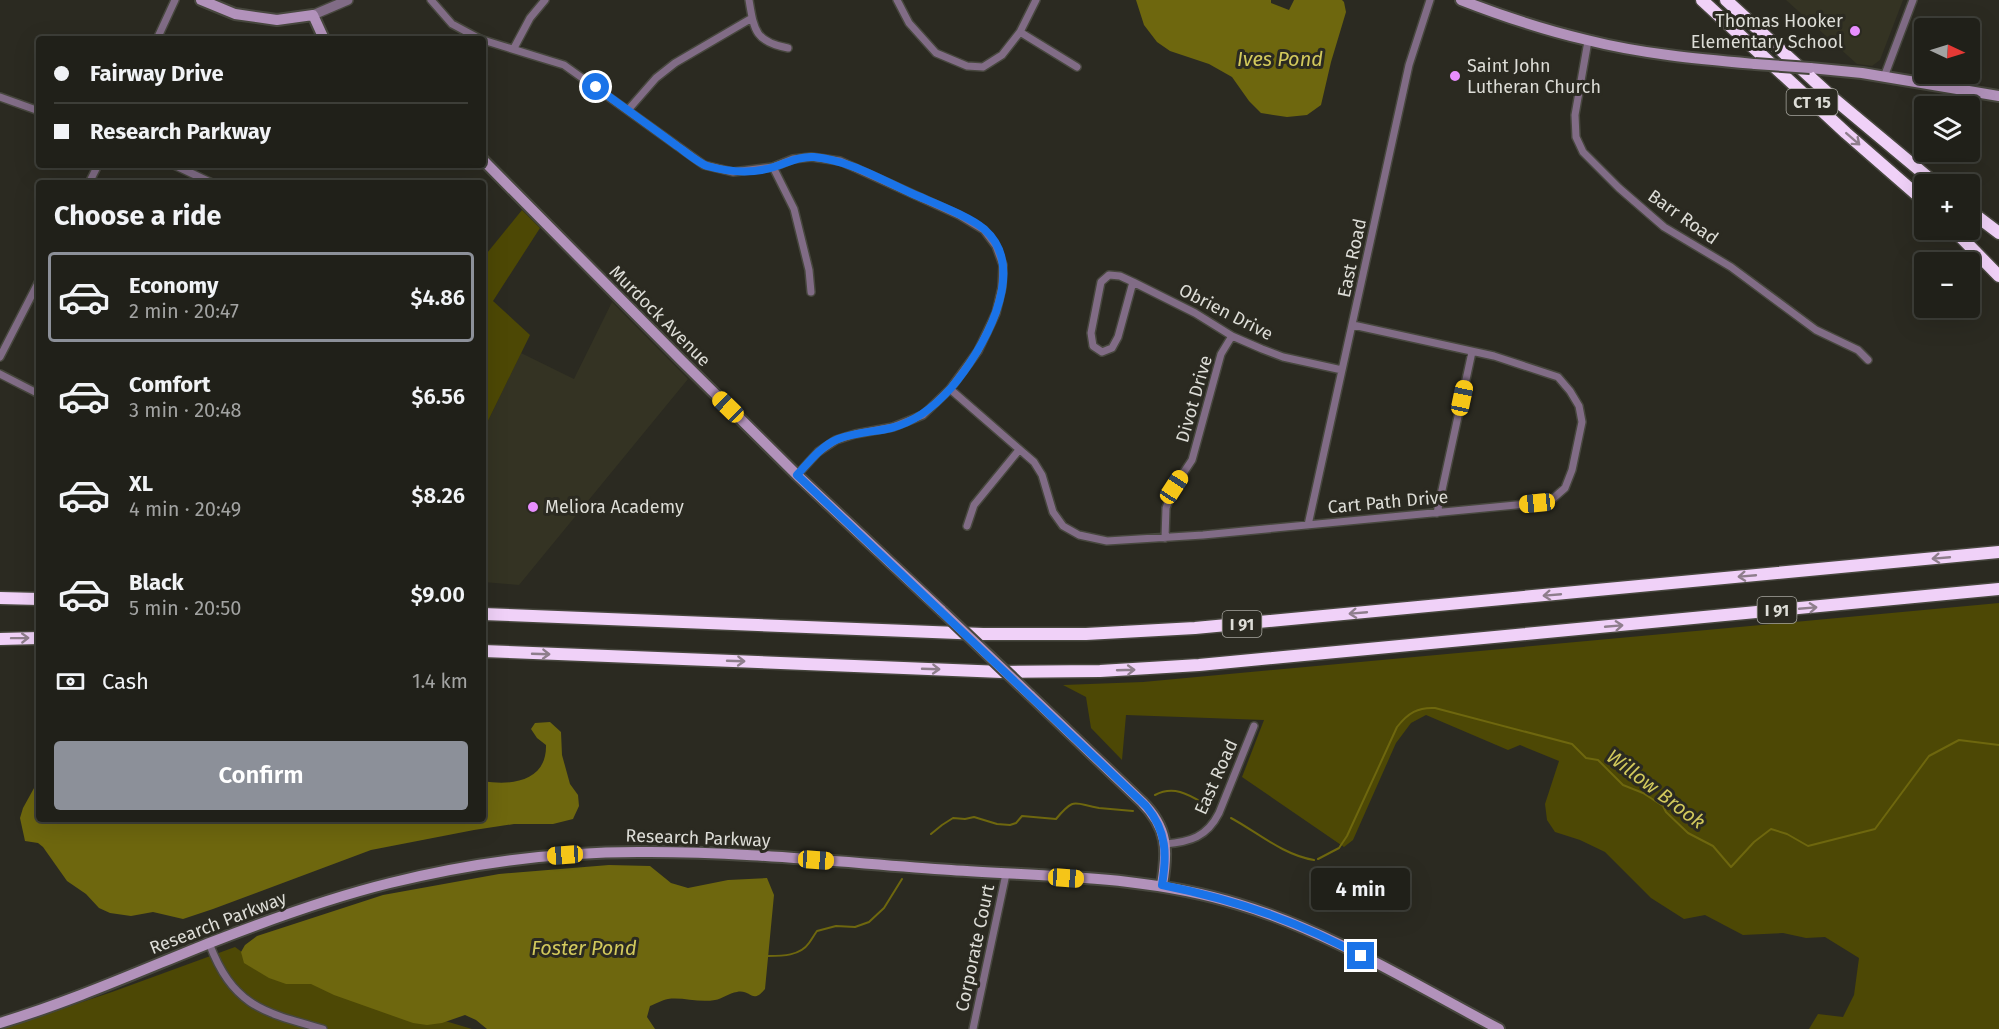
<!DOCTYPE html>
<html lang="en">
<head>
<meta charset="utf-8">
<style>
	body { margin:0; font-family:"Fira Sans",sans-serif; background:#2d2d26; color:#f1f3f6; height:100vh; display:flex; flex-direction:column; font-size:22px; white-space:nowrap }
	* { box-sizing:border-box; margin:0 }
	p { font-size:20px; color:#a2a3a2 }
	.icon { flex:none; width:33px; height:33px; fill:none; stroke:currentColor; stroke-width:2; stroke-linecap:round; stroke-linejoin:round }
	.map { position:relative; flex:1; overflow:hidden }
	.details { position:absolute; left:36px; top:180px; width:450px; height:642px; display:flex; flex-direction:column; background:#202019; border-radius:6px; box-shadow:0 6px 24px #0002,0 0 0 2px #3d3e38 }
	.details>* { flex:none }
	.guide { position:absolute; left:36px; top:36px; width:450px; height:132px; border-radius:6px; box-shadow:0 6px 24px #0002,0 0 0 2px #3d3e38; display:grid; align-content:center; height:132px; padding:0 18px; background:#202019 }
	.needle { width:39px; rotate:94deg }
	.tools { position:absolute; left:1914px; top:18px; display:grid; gap:12px }
	.tools a { display:grid; place-items:center; width:66px; height:66px; border-radius:6px; background:#202019; box-shadow:0 6px 24px #0002,0 0 0 2px #3d3e38; font-size:30px }
	.end { position:absolute; width:27px; height:27px; margin:-14px; border:8px solid #1a73e8; background:#fff; box-shadow:0 0 0 3px #fff }
	.from { border-radius:50% }
	.bubble { position:absolute; height:42px; border-radius:6px; background:#202019; box-shadow:0 6px 24px #0002,0 0 0 2px #3d3e38; font-size:20px; font-weight:600; line-height:42px; text-align:center }
	.car { position:absolute; width:18px; height:36px; margin:-18px -9px; border-radius:8px; box-shadow:0 0 4px 2px #0007; background:linear-gradient(#f5c518 24%,#345 0 40%,#f5c518 0 76%,#345 0 86%,#f5c518 0) }
	.guide b { display:flex; align-items:center; gap:21px; height:57px; font-size:22px }
	.guide b+b { border-top:2px solid #3d3e38 }
	.guide i { width:15px; height:15px; background:#f1f3f6 }
	ul { padding:0; list-style:none }
	li { display:flex; align-items:center; gap:18px; height:90px; margin:0 12px 9px; padding:0 6px; border:3px solid transparent; border-radius:6px }
	li div { flex:1 }
	li b { display:block; font-size:22px }
	li em { font-style:normal; font-weight:600 }
	li.selected { border-color:#8c9099 }
	li>.icon { width:54px; height:54px; stroke-width:1.5 }
	h2 { padding:0 18px; font-size:27px; line-height:72px }
	.pay { display:flex; align-items:center; gap:15px; height:66px; padding:0 18px; font-size:22px }
	.pay p { margin-inline-start:auto }
	.primary-button { display:flex; gap:12px; margin-top:auto; padding:12px 18px }
	.primary-button a { flex:1; height:69px; border-radius:6px; background:#8c9099; color:#fff; font-size:24px; font-weight:600; line-height:69px; text-align:center }
	.map>svg:first-child { display:block }
	.built { fill:#343323 }
	.green { fill:#4d4805 }
	.water { fill:#6e670e }
	.lines { fill:none; stroke-linecap:round; stroke-linejoin:round }
	.stream { stroke:#6e670e; stroke-width:2 }
	.minor-casing { stroke:#47473e; stroke-width:10 }
	.tertiary-casing { stroke:#47473e; stroke-width:12 }
	.secondary-casing { stroke:#47473e; stroke-width:14 }
	.motorway-casing { stroke:#47473e; stroke-width:15 }
	.minor { stroke:#816c86; stroke-width:7 }
	.tertiary { stroke:#816c86; stroke-width:9 }
	.secondary { stroke:#b292bb; stroke-width:10 }
	.motorway { stroke:#f0d1f8; stroke-width:12 }
	.secondary-bridge-casing { stroke:#47473e; stroke-width:14; stroke-linecap:butt }
	.secondary-bridge { stroke:#b292bb; stroke-width:10 }
	.oneway { stroke:#8e7e8c }
	.route { stroke:#1a73e8; stroke-width:8 }
	.poi-dot { fill:#e88eff; stroke:#2b2a21; stroke-width:2 }
	.labels { text-anchor:middle; stroke-width:6; stroke-linejoin:round; paint-order:stroke }
	.shield { fill:#2b2a21; stroke:#a8a7a0; stroke-width:1.5 }
	.shield-label { font-size:16px; font-weight:bold; fill:#ddddd7 }
	.poi-label { font-size:18px; fill:#ddddd7; stroke:#2b2a21; text-anchor:start }
	.street-label { font-size:18px; fill:#ddddd7; stroke:#2b2a21 }
	.water-label { font-size:20px; font-style:italic; fill:#d2c95c; stroke:#2b2a21 }
</style>
</head>
<body>
<div class="map">
<svg width="1999" height="1029" viewBox="0 0 1999 1029">
	<rect width="100%" height="100%" fill="#2b2a21"/>
	<path class="built" d="M1786,0H1903L1880,60L1872,66L1857,64Z
		M612,302L688,379L519,585L483,582V431L521,353L574,379Z"/>
	<path class="green" d="M522,210L540,228L493,301L530,335L483,431V258Z
		M1999,603V1029H1809L1818,1014L1843,1017L1854,995L1859,958L1825,937L1806,938L1783,933L1743,935L1705,915L1684,919L1651,898L1605,852L1580,840L1555,832L1547,820L1545,804L1559,761L1520,745L1508,750L1426,715L1411,723L1396,743L1353,840L1344,847L1242,777L1264,720L1126,715L1122,760L1091,728L1086,697L1063,685L1143,682Z
		M235,947L261,966L472,1029H1L112,992Z"/>
	<path class="water" d="M1136,0H1271V3L1289,10L1294,0H1342L1344,2L1346,12L1331,62L1321,105L1307,115L1287,117L1261,113L1249,101L1232,77L1209,64L1170,51L1157,42L1144,25Z
		M550,722L561,732L562,755L570,784L578,795L579,806L573,819L553,824H514L474,830L371,850L213,909L183,919L153,912L131,916L110,913L99,908L86,894L67,881L43,847L38,843L25,841L20,818L23,808L39,779V819H483V781C512,786 547,781 546,745L537,738L531,729L535,723Z
		M609,865L650,866L671,883L688,888L728,880L767,878L774,895L765,989C752,1005 751,989 737,992C729,993 722,999 715,1000C699,1003 683,997 668,999C662,1000 655,1004 650,1006L647,1017L655,1029H487L476,1020L465,1015L442,1023L427,1025L413,1023L334,995L311,984H286L269,978L244,963L241,952L245,945L257,936L383,895L499,874Z"/>
	<g class="lines">
		<path class="stream" d="M1155,795C1176,784 1192,797 1210,807
			M1231,818C1257,832 1283,855 1314,860
			M931,834L942,825L953,818L965,819L974,817L997,824L1010,825L1016,823L1022,816L1056,819C1075,796 1074,804 1099,808C1110,809 1122,810 1133,811
			M1318,859L1339,848L1347,836L1397,727C1408,713 1418,707 1435,708L1572,744L1586,758L1598,760L1623,785L1643,793L1663,806L1666,812L1688,833L1713,846L1731,867L1754,842L1771,829L1787,834L1808,846L1875,829L1929,756L1959,740L1999,745
			M768,956C782,956 800,956 809,943C812,939 814,935 817,931L836,926L855,927L869,922L884,908L902,879"/>
		<g class="minor-casing">
			<path id="minor" d="M431,0L452,24L480,39
				M749,0C754,30 755,42 788,48
				M897,0L909,23L936,53L967,66L983,67L1002,55L1020,32L1036,0
				M1020,32L1077,67
				M157,39L175,0
				M483,40L564,65L704,165L733,172L773,167L793,159L811,157L840,161L959,215L984,230L996,246L1003,265L1002,287L996,313L978,351L950,389L923,415L893,427L855,434L836,440L818,452L797,475
				M1588,41L1575,115L1576,137L1583,152L1619,188L1664,227L1731,267L1816,330L1858,350L1868,360
				M514,48L530,18L545,0
				M1884,77L1913,0
				M0,97L39,111
				M628,110L656,78L675,63L752,18
				M174,165L212,183
				M773,167L794,209L809,270L811,292
				M89,183L98,165
				M1133,282L1118,337L1112,348L1102,352L1093,346L1091,333L1101,282L1109,275L1120,276L1133,282L1195,313L1232,336L1262,349L1283,357L1342,370
				M0,357L39,281
				M0,374L39,394
				M950,389L1034,462L1042,475L1053,512L1063,526L1079,535L1107,541L1203,535L1537,503L1549,502L1565,488L1572,470L1582,422L1579,406L1570,391L1558,377L1494,356L1353,325
				M1437,513L1472,352
				M1308,525L1409,65L1430,0
				M967,526L974,505L1019,450
				M1165,538L1166,508L1174,487L1192,460L1221,354L1232,336
				M1165,844C1190,842 1207,837 1219,813L1254,726
				M209,943C233,1006 262,1012 323,1029
				M973,1029L1006,874"/>
		</g>
		<g class="tertiary-casing">
			<path id="tertiary" d="M313,15L348,0"/>
		</g>
		<g class="secondary-casing">
			<path id="secondary" d="M201,0L235,14L277,20L313,15L324,39
				M1461,0C1502,16 1544,30 1587,40C1642,54 1699,59 1755,64
				M1810,68L1862,73L1999,96
				M483,160L682,361L797,475L942,611
				M1030,695L1142,802C1168,828 1168,850 1162,885
				M0,1023C73,1001 142,970 212,942C271,919 329,898 390,883C471,863 555,852 638,852C743,851 847,863 951,870C1047,877 1145,875 1238,904C1329,931 1415,985 1499,1029"/>
		</g>
		<g class="motorway-casing">
			<path id="motorway" d="M1702,0L1846,133L1924,201
				M1726,0L1833,98L1936,184
				M1970,211L1999,233
				M1954,230L1999,276
				M0,598L39,599
				M483,614L983,634H1086L1195,628L1999,552
				M0,639L39,638
				M483,651L1002,672L1100,671L1199,665L1999,589"/>
		</g>
		<use href="#minor" class="minor"/>
		<use href="#tertiary" class="tertiary"/>
		<use href="#secondary" class="secondary"/>
		<use href="#motorway" class="motorway"/>
		<g class="secondary-bridge-casing">
			<path id="secondary-bridge" d="M1755,64L1810,68
				M942,611L1030,695"/>
		</g>
		<use href="#secondary-bridge" class="secondary-bridge"/>
	</g>
	<defs><path id="oneway-shaft" d="M-6 0H5M1.5-3L5.5 0L1.5 3" fill="none" stroke-width="1.6" stroke-linecap="round" stroke-linejoin="round" transform="scale(1.5)"/></defs>
	<g class="oneway">
		<use href="#oneway-shaft" transform="translate(1853 139) rotate(41)"/>
		<use href="#oneway-shaft" transform="translate(1941 558) rotate(175)"/>
		<use href="#oneway-shaft" transform="translate(1747 576) rotate(175)"/>
		<use href="#oneway-shaft" transform="translate(1552 595) rotate(175)"/>
		<use href="#oneway-shaft" transform="translate(1808 608) rotate(-5)"/>
		<use href="#oneway-shaft" transform="translate(1358 613) rotate(175)"/>
		<use href="#oneway-shaft" transform="translate(1614 626) rotate(-5)"/>
		<use href="#oneway-shaft" transform="translate(20 638) rotate(-1)"/>
		<use href="#oneway-shaft" transform="translate(541 654) rotate(2)"/>
		<use href="#oneway-shaft" transform="translate(736 661) rotate(2)"/>
		<use href="#oneway-shaft" transform="translate(931 669) rotate(2)"/>
		<use href="#oneway-shaft" transform="translate(1126 670) rotate(-2)"/>
	</g>
	<g class="lines">
		<path class="route" d="M596,87C623,107 650,126 677,146C686,152 697,162 707,166C729,172 752,174 774,167C787,163 799,156 814,157C848,160 880,179 911,193C931,202 969,216 984,229C1031,270 981,353 951,388C935,406 915,422 891,428C874,432 855,432 838,439C821,446 809,462 797,475L1146,806C1167,831 1167,855 1162,885C1232,899 1299,921 1361,956"/>
	</g>
	<g class="poi-dot">
		<circle cx="1855" cy="31" r="6"/>
		<circle cx="1455" cy="76" r="6"/>
		<circle cx="533" cy="507" r="6"/>
	</g>
	<g class="labels">
		<g class="shield">
			<rect x="1786.5" y="89" width="51" height="26" rx="4.5"/>
			<rect x="1757.5" y="597" width="39" height="26" rx="4.5"/>
			<rect x="1222.5" y="611" width="39" height="26" rx="4.5"/>
		</g>
		<g class="shield-label">
			<text x="1812" y="108">CT 15</text>
			<text x="1777" y="616">I 91</text>
			<text x="1242" y="630">I 91</text>
		</g>
		<g class="poi-label">
			<text x="1843" y="27" text-anchor="end">Thomas Hooker<tspan x="1843" dy="21">Elementary School</tspan></text>
			<text x="1467" y="72">Saint John<tspan x="1467" dy="21">Lutheran Church</tspan></text>
			<text x="545" y="513">Meliora Academy</text>
		</g>
		<g class="street-label">
			<text transform="translate(1683 217) rotate(35)" y="6">Barr Road</text>
			<text transform="translate(1352 258) rotate(-78)" y="6">East Road</text>
			<text transform="translate(1226 312) rotate(27)" y="6">Obrien Drive</text>
			<text transform="translate(660 316) rotate(45)" y="6">Murdock Avenue</text>
			<text transform="translate(1194 399) rotate(-74)" y="6">Divot Drive</text>
			<text transform="translate(1388 502) rotate(-5)" y="6">Cart Path Drive</text>
			<text transform="translate(1216 777) rotate(-66)" y="6">East Road</text>
			<text transform="translate(698 838) rotate(2)" y="6">Research Parkway</text>
			<text transform="translate(218 923) rotate(-21)" y="6">Research Parkway</text>
			<text transform="translate(975 948) rotate(-78)" y="6">Corporate Court</text>
		</g>
		<g class="water-label">
			<text x="1280" y="66">Ives Pond</text>
			<text transform="translate(1656 789) rotate(37)" y="7">Willow Brook</text>
			<text x="584" y="955">Foster Pond</text>
		</g>
	</g>
</svg>
<div class="tools">
<a><svg class="needle" viewBox="-14 -14 28 28"><path d="M0-13l5 13h-10z" fill="#e53935"/><path d="M0 13l5-13h-10z" fill="#a2a3a2"/></svg></a>
<a><svg class="icon" aria-label="layers" viewBox="0 0 24 24"><path d="M12 4l9 5-9 5-9-5zM3 14l9 5 9-5"/></svg></a>
<a>+</a>
<a>−</a>
</div>
<i class="end from" style="left:596px;top:87px"></i>
<i class="end" style="left:1361px;top:956px"></i>
<div class="bubble" style="left:1311px;top:868px;width:99px">4 min</div>
<i class="car" style="left:1462px;top:398px;rotate:12deg"></i>
<i class="car" style="left:728px;top:407px;rotate:314deg"></i>
<i class="car" style="left:1174px;top:487px;rotate:33deg"></i>
<i class="car" style="left:1537px;top:503px;rotate:264deg"></i>
<i class="car" style="left:565px;top:855px;rotate:266deg"></i>
<i class="car" style="left:816px;top:860px;rotate:94deg"></i>
<i class="car" style="left:1066px;top:878px;rotate:94deg"></i>
<div class="guide">
<b><i class="from"></i>Fairway Drive</b>
<b><i></i>Research Parkway</b>
</div>
<section class="details">
<h2>Choose a ride</h2>
<ul>
<li class="selected"><svg class="icon" aria-label="car" viewBox="0 0 24 24"><path d="M5 17H2v-5l4-1 3-4h7l3 4 3 1v5h-3M9 17h6M6 11h13"/><circle cx="7" cy="17" r="2"/><circle cx="17" cy="17" r="2"/></svg><div><b>Economy</b><p>2 min · 20:47</p></div><em>$4.86</em></li>
<li><svg class="icon" aria-label="car" viewBox="0 0 24 24"><path d="M5 17H2v-5l4-1 3-4h7l3 4 3 1v5h-3M9 17h6M6 11h13"/><circle cx="7" cy="17" r="2"/><circle cx="17" cy="17" r="2"/></svg><div><b>Comfort</b><p>3 min · 20:48</p></div><em>$6.56</em></li>
<li><svg class="icon" aria-label="car" viewBox="0 0 24 24"><path d="M5 17H2v-5l4-1 3-4h7l3 4 3 1v5h-3M9 17h6M6 11h13"/><circle cx="7" cy="17" r="2"/><circle cx="17" cy="17" r="2"/></svg><div><b>XL</b><p>4 min · 20:49</p></div><em>$8.26</em></li>
<li><svg class="icon" aria-label="car" viewBox="0 0 24 24"><path d="M5 17H2v-5l4-1 3-4h7l3 4 3 1v5h-3M9 17h6M6 11h13"/><circle cx="7" cy="17" r="2"/><circle cx="17" cy="17" r="2"/></svg><div><b>Black</b><p>5 min · 20:50</p></div><em>$9.00</em></li>
</ul>
<div class="pay"><svg class="icon" aria-label="cash" viewBox="0 0 24 24"><path d="M3 7h18v10H3z"/><circle cx="12" cy="12" r="2"/></svg>Cash<p>1.4 km</p></div>
<div class="primary-button"><a>Confirm</a></div>
</section>
</div>
</body>
</html>
